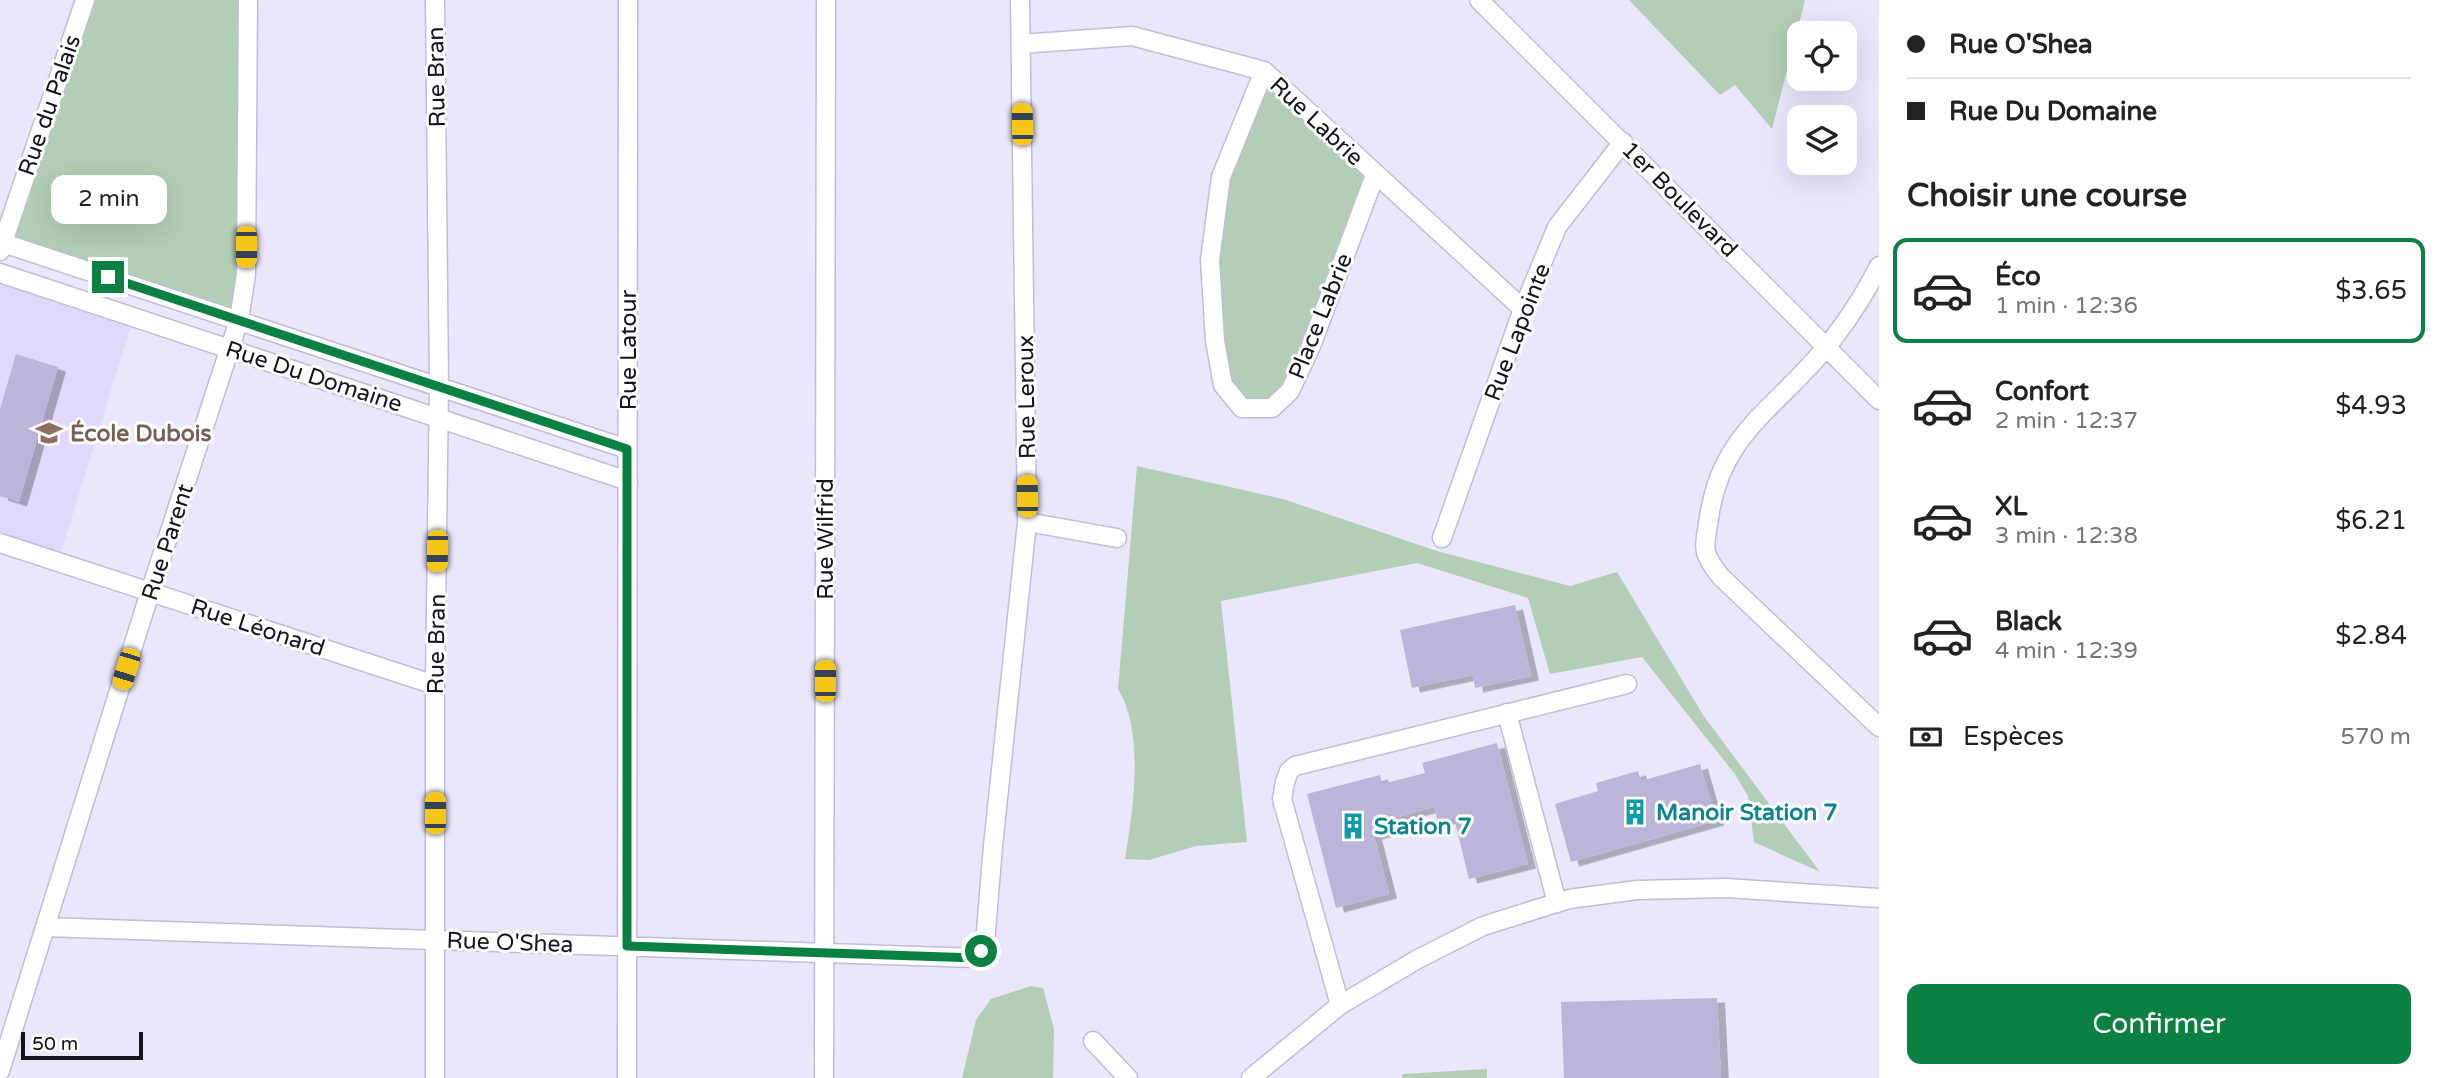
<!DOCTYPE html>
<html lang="fr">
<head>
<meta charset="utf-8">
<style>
	body { margin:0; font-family:"Varela Round",sans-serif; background:#f2f2f2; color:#222; height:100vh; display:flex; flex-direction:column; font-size:26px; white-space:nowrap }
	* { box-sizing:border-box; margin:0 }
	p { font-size:23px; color:#767676 }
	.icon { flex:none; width:38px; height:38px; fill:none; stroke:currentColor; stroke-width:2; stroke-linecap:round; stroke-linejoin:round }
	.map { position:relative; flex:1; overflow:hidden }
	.side { display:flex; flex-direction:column; background:#fff; width:560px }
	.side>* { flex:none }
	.banner { display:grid; align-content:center; height:154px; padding:0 28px; background:#fff }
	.buttons { position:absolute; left:1787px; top:21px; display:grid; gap:14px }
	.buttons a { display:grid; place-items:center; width:70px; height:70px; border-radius:14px; background:#fff; box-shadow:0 7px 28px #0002; font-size:35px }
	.scale { position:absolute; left:21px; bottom:18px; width:122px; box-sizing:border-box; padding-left:7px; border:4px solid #15131c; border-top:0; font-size:19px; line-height:24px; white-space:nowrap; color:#15131c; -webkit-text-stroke:5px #fff; paint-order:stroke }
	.end { position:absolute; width:32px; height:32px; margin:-16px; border:9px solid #0b8043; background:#fff; box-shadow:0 0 0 4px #fff }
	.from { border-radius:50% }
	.bubble { position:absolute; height:49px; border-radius:14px; background:#fff; box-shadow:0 7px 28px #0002; font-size:23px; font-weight:600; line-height:49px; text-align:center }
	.car { position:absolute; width:21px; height:42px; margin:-21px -10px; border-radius:9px; box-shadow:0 0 5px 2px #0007; background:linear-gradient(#f5c518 24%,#345 0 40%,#f5c518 0 76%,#345 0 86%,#f5c518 0) }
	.banner b { display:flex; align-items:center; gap:24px; height:66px; font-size:26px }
	.banner b+b { border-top:2px solid #e0e0e0 }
	.banner i { width:18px; height:18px; background:#222 }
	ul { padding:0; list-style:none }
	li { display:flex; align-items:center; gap:21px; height:105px; margin:0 14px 10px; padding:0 14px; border:4px solid transparent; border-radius:14px }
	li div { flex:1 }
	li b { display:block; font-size:26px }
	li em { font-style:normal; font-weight:600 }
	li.active { border-color:#0b8043 }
	li>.icon { width:63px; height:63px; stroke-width:1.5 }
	h2 { padding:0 28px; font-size:32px; line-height:84px }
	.pay { display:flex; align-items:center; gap:18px; height:77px; padding:0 28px; font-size:26px }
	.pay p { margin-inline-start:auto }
	.button { display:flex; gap:14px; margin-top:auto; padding:14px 28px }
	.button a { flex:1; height:80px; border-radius:14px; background:#0b8043; color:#fff; font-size:28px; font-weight:600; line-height:80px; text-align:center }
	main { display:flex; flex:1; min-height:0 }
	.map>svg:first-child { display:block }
	.built { fill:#e0d9fb }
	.green { fill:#b2ceb6 }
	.building { fill:#bcb4d9; filter:url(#shadow) }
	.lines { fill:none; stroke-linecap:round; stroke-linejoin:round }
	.minor-casing { stroke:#c2bdd7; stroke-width:21 }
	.minor { stroke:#fff; stroke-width:18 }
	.route { stroke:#0b8043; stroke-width:9 }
	.labels { text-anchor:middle; stroke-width:6; stroke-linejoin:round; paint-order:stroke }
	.street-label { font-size:23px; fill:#15131c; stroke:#fff }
	.education-label { font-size:23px; font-weight:bold; fill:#785e54; stroke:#fff; text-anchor:start }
	.culture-label { font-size:23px; font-weight:bold; fill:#0d838f; stroke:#fff; text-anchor:start }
</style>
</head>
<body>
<main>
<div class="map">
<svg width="1879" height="1078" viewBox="0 0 1879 1078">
	<defs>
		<filter id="shadow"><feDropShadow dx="8" dy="4.5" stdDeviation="0" flood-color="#0004"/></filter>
	</defs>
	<rect width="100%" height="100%" fill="#eae6fc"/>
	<path class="built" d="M0,277L132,322L58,562L0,543Z"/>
	<path class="green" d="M92,0H239L246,274L239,320L2,243Z
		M1629,0H1805L1772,129L1735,85L1720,95Z
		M1264,71L1375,175L1311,346L1272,408H1242L1223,385L1215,341L1221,177Z
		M1137,466L1283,499L1437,551L1570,586L1617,572L1703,715L1820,872L1754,842L1748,796L1734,773L1642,657L1550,674L1528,598L1417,563L1221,601L1247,842L1196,846L1149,860L1125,859C1133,810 1145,733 1118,689Z
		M1031,986L1043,988L1054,1029L1053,1078H962L976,1020L991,999Z
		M1487,1069V1078H1402V1074Z"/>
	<path class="building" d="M16,354L58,367L19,502L0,496V409Z
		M1515,605L1531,676L1475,688L1473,675L1412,688L1400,630Z
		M1497,743L1528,864L1469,879L1454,818L1438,822L1434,807L1390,819L1393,830L1374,835L1389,894L1336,908L1307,794L1380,775L1382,784L1425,773L1422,763Z
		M1700,764L1716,821L1571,862L1555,804L1598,791L1596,783L1638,771L1641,781Z
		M1717,998L1721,1078H1564L1561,1002Z"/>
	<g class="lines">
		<g class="minor-casing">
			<path id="minor" d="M1479,0L1879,400
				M1021,44L1132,36L1264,71L1523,309
				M1264,71L1221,177L1210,260L1215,341L1223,385L1242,408H1272L1290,391L1311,346L1375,175
				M0,242L627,449
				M0,251L85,0
				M1879,266C1862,300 1841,331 1816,359C1768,413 1720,439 1709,518C1704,549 1701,552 1721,577L1879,727
				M0,273L628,481
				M1027,522L1117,538
				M1442,538L1523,309L1557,227L1623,142
				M0,543L435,685
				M1507,713L1557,903
				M45,927L976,958L985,943L993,846L1027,522L1020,0
				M1340,1005L1282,799L1285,782L1289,771L1295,766L1627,684
				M1093,1041L1128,1078
				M0,1071L150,592L239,320L246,274L248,0
				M435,1078V685L439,385L435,0
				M627,1078L628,0
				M824,1078L826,0
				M1251,1078L1340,1005L1418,959L1483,926L1569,899L1637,890L1726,888L1879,898"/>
		</g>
		<use href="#minor" class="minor"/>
	</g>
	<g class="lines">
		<path class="route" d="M108,277L627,449V946L976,958L981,951"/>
	</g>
	<defs>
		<g id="school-bare" transform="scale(2.1)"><path d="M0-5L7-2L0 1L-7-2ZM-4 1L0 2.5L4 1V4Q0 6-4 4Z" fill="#8d6e63" stroke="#fff" stroke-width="2.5" paint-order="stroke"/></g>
		<g id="building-bare" transform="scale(2.1)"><path d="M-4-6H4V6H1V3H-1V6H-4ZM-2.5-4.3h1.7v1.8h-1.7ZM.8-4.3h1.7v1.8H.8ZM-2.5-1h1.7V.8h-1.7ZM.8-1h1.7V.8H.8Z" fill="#0f9aa8" stroke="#fff" stroke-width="2.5" paint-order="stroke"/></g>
	</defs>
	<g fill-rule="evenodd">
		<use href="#school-bare" x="49" y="433"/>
		<use href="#building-bare" x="1635" y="812"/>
		<use href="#building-bare" x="1353" y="826"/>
	</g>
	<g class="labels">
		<g class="street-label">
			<text transform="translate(436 77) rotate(-91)" y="8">Rue Bran</text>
			<text transform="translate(49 105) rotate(-71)" y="8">Rue du Palais</text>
			<text transform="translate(1317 121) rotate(43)" y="8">Rue Labrie</text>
			<text transform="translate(1680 199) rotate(45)" y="8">1er Boulevard</text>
			<text transform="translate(1320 316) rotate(-68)" y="8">Place Labrie</text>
			<text transform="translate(1517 332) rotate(-69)" y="8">Rue Lapointe</text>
			<text transform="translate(628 350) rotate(-90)" y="8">Rue Latour</text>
			<text transform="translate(314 376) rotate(18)" y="8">Rue Du Domaine</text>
			<text transform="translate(1026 397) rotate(-91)" y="8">Rue Leroux</text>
			<text transform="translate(825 539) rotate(-90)" y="8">Rue Wilfrid</text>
			<text transform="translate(167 542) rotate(-72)" y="8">Rue Parent</text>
			<text transform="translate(258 627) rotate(18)" y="8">Rue Léonard</text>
			<text transform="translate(436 644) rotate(-89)" y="8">Rue Bran</text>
			<text transform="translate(510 942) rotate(2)" y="8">Rue O'Shea</text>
		</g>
		<g class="education-label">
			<text x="70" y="441">École Dubois</text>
		</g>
		<g class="culture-label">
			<text x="1656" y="820">Manoir Station 7</text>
			<text x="1374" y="834">Station 7</text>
		</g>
	</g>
</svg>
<div class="buttons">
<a><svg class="icon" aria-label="locate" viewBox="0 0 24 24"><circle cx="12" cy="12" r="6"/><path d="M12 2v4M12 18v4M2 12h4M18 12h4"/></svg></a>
<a><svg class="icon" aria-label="layers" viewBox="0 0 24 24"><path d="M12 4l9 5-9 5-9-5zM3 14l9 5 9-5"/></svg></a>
</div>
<div class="scale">50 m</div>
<i class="end from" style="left:981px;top:951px"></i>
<i class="end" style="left:108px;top:277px"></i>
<div class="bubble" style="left:51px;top:175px;width:116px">2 min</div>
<i class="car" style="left:1022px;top:124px;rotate:359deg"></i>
<i class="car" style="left:246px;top:247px;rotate:180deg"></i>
<i class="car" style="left:1027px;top:496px;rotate:359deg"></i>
<i class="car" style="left:437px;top:551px;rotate:181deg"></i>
<i class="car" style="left:126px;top:669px;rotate:197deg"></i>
<i class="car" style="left:825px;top:681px;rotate:0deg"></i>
<i class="car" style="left:435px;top:813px;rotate:0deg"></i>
</div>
<section class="side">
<div class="banner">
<b><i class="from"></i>Rue O'Shea</b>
<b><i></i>Rue Du Domaine</b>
</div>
<h2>Choisir une course</h2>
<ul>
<li class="active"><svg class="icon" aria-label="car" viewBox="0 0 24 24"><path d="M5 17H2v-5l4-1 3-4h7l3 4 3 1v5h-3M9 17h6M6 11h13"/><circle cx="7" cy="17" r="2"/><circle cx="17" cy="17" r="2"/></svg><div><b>Éco</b><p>1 min · 12:36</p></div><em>$3.65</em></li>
<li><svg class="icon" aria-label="car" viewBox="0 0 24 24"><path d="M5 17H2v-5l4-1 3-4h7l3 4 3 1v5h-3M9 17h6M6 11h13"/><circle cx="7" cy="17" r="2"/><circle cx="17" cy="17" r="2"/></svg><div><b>Confort</b><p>2 min · 12:37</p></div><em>$4.93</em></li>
<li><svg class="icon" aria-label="car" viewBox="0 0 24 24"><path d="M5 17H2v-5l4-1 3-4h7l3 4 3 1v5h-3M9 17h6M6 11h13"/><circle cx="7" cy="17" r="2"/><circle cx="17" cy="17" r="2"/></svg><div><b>XL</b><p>3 min · 12:38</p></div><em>$6.21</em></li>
<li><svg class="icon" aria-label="car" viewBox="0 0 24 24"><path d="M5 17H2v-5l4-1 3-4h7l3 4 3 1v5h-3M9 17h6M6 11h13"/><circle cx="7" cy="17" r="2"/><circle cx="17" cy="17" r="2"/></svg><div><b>Black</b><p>4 min · 12:39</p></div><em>$2.84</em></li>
</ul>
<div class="pay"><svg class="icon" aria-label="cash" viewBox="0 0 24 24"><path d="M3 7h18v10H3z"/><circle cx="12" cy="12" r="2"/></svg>Espèces<p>570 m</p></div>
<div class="button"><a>Confirmer</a></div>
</section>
</main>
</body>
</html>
